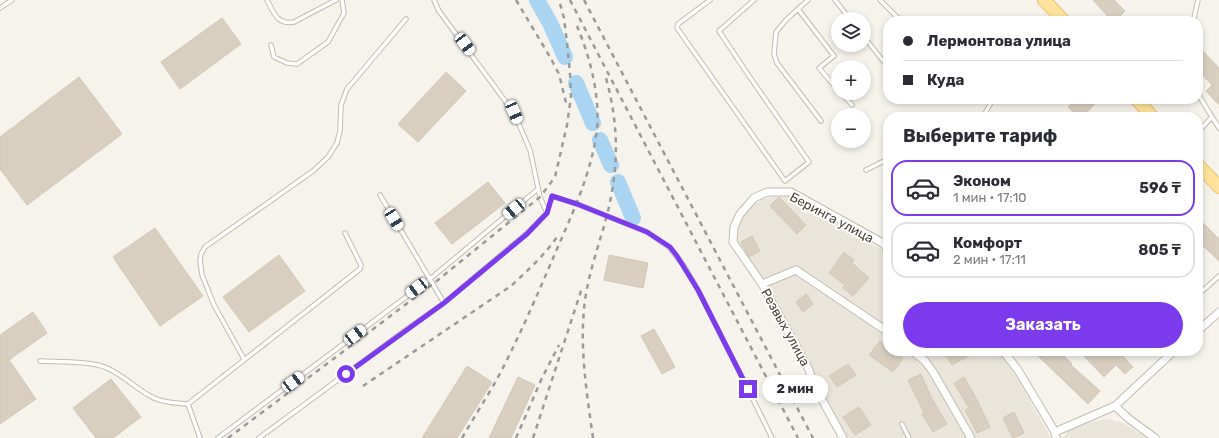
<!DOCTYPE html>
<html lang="ru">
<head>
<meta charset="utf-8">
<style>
	body { margin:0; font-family:Rubik,sans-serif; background:#f7f7f7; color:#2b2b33; height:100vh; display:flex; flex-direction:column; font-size:15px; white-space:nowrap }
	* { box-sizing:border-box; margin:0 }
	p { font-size:13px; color:#7c7c81 }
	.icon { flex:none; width:22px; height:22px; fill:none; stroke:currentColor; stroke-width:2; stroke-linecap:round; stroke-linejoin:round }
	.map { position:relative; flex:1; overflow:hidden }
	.side { position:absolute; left:883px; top:112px; width:320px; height:244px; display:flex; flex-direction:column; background:#fff; border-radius:16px; box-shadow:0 2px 6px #0003 }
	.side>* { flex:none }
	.top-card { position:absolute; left:883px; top:16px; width:320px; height:88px; border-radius:16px; box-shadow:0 2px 6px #0003; display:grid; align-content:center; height:88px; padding:0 20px; background:#fff }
	.tools { position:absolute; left:831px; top:12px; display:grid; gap:8px }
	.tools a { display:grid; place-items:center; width:40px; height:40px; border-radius:50%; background:#fff; box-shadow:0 2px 6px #0003; font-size:20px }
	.end { position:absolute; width:18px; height:18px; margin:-9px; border:5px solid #7c3aed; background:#fff; box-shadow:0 0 0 2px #fff }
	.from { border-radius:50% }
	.bubble { position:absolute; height:28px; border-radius:14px; background:#fff; box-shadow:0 2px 6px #0003; font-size:13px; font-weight:700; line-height:28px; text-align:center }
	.car { position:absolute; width:12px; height:24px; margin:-12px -6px; border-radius:5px; box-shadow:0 0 3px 1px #0007; background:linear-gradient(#fff 24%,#345 0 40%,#fff 0 76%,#345 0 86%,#fff 0) }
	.top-card b { display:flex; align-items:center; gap:14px; height:38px; font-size:15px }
	.top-card b+b { border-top:1px solid #e1e1e2 }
	.top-card i { width:10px; height:10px; background:#2b2b33 }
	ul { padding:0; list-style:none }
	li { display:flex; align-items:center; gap:12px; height:56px; margin:0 8px 6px; padding:0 12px; border:2px solid #e1e1e2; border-radius:16px }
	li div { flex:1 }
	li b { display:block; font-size:15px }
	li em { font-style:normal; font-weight:700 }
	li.current { border-color:#7c3aed }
	li>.icon { width:36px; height:36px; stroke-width:1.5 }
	h2 { padding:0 20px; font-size:18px; line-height:48px }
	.primary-button { display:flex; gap:8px; margin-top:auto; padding:8px 20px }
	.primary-button a { flex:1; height:46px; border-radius:24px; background:#7c3aed; color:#fff; font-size:16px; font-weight:700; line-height:46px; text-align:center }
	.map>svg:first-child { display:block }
	.residential { fill:#eae5da }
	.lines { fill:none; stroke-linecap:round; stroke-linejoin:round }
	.river { stroke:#a9d4f2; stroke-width:16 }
	.building { fill:#d8cfc1; stroke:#d3c7b4 }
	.service-casing { stroke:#c2bbae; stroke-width:5.5 }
	.minor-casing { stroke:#c2bbae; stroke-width:9 }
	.primary-casing { stroke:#e6c16a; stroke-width:14 }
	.service { stroke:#fff; stroke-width:3.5 }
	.minor { stroke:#fff; stroke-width:7 }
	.primary { stroke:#ffe39c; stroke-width:12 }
	.rail { stroke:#9a9a9a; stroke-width:2.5; stroke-dasharray:5 5; stroke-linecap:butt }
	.route { stroke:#7c3aed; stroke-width:5 }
	.labels { text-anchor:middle; stroke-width:4; stroke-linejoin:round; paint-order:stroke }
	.street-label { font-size:13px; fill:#4b4439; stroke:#fff }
</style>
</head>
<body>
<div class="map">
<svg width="1219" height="438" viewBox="0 0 1219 438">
	<rect width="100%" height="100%" fill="#f6f3ec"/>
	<path class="residential" d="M778,196L795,197L888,253V351H1000L1005,358L1023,388L1051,438H848L845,436L816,383L814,373L780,312L737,240L740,221L750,207L763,199Z
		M1106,419L1121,422L1148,438H1063L1068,431L1085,423Z"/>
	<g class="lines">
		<path class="river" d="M537,0L551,25L565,57
			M576,83L593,123
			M600,140L611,165
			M618,182L633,218"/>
	</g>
	<path class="building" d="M1093,0H1114L1125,11L1115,21H1112Z
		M222,18L241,44L180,89L161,62Z
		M1198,46L1219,68V105L1206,91L1212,85L1198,70Z
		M446,72L466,91L418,142L398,124Z
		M79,77L122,134L27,205L0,169V137Z
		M1077,99H1100L1082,117H1078L1068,107Z
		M488,182L505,203L452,244L435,223Z
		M779,197L806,225L797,234L770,206Z
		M1203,223L1219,239V261L1198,241V228Z
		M155,228L203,296L160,326L113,257Z
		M752,236L760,251L749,257L741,242Z
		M844,252L854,260L852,263L869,278L853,296L843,288L845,285L829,273Z
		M279,255L305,291L249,332L223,297Z
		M609,255L648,263L643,288L604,280Z
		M806,294L813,304L803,312L796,302Z
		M33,312L47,333L9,360L36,399L0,424V335Z
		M654,329L675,367L662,374L641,336Z
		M880,341L888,347V351H894L903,358L893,372L869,355Z
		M944,351H977L952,365Z
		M1033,351H1059L1072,364L1071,365L1100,391L1088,404Z
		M1079,351H1118L1133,367L1125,374L1116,365L1104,377Z
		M848,364L856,375L837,387L829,376Z
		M467,366L492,382L457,438H422Z
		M921,374L931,397L947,424L933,432L922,414L924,413L908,380Z
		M518,377L535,385L511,438H489Z
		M964,377L975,396L990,427L977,433L965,410L969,408L954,383Z
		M111,379L141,417L113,438H96L73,408Z
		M859,407L871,425L855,435L843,417Z
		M1014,412L1024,433L1013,438L1003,418Z"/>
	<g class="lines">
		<g class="service-casing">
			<path id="service" d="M267,0C274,13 277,25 294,22L336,0
				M710,0L678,24L677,28L785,181L809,162L749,76L719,31L754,0
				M808,0L786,20L776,32L774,54L777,63L821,121
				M835,0L850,19
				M880,0L901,21
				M0,8L12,0
				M798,9L834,56L819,68L838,90
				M1192,21L1194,18L1198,0
				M864,37L888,67
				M271,45L274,57L287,63L297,64L328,42L344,13L342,0
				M841,93L852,105
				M1198,94L1212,117L1198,132
				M983,117L993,99
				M1212,117L1219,128
				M866,170L888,159
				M380,195L444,303
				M547,213L552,196L577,204L647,232L669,247L684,266L698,290L748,389L772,438
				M1198,295L1219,276
				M244,359L214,305L202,275L200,261L201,254L205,247L313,171L328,157L337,143L340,131L341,105L347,89L406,19
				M40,361C59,362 90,361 107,368C125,376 137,390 154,398C164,403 177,403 188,404
				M902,424L909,438
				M200,438L188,404L360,269L361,265L345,233
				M218,438L430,279L538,189
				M259,438L407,329L444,303L527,233L547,213L540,197L530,150L514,113L439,11L434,0"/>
		</g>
		<g class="minor-casing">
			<path id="minor" d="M762,284L796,270L888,332
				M1198,331L1219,312
				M912,351L925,361L933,372L971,438
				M1003,351L1018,370L1055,432L1056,438
				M1115,406L1129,419L1155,438
				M1055,432L1115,406L1174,351
				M843,438L813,383L809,370L762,284L733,242L734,227L740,214L754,198L767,192H791L881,242L888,248"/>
		</g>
		<g class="primary-casing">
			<path id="primary" d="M1044,0L1064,21
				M1136,99L1153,117
				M1198,165L1219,187"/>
		</g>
		<use href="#service" class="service"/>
		<use href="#minor" class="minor"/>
		<use href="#primary" class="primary"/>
		<path class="rail" d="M516,0L550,57L559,74L567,107
			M570,0L798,438
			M584,0L813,438
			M363,386L511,286C528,270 546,254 559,234
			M228,438L433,284L540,197L555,177L567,125L571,97L570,73L567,43L564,18L559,0
			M462,438C473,419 485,400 496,381C519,338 538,293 557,249C574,210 592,171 597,129C600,95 590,57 577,26
			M516,438L542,378L559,345
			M533,438L582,288
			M593,438C587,395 580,352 584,309C587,276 599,246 607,215C619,167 619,125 606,78"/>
	</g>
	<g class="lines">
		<path class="route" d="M346,374L444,303L527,234L547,213L552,196L577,204L647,232L670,247L677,256L698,290L748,389"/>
	</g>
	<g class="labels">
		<g class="street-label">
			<text transform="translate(832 217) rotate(28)" y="5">Беринга улица</text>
			<text transform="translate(786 327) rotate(61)" y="5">Резвых улица</text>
		</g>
	</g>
</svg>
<div class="tools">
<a><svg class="icon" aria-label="layers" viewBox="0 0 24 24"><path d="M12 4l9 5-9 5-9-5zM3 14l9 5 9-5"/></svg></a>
<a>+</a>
<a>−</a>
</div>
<i class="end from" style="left:346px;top:374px"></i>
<i class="end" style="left:748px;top:389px"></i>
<div class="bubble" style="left:762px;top:375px;width:66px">2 мин</div>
<i class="car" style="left:465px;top:44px;rotate:143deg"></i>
<i class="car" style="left:514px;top:112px;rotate:157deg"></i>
<i class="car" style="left:514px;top:209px;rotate:230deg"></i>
<i class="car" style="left:394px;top:219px;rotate:149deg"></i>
<i class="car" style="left:417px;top:288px;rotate:233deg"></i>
<i class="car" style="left:355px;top:335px;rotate:53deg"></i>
<i class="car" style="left:293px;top:382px;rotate:53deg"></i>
<div class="top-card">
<b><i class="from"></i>Лермонтова улица</b>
<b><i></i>Куда</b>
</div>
<section class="side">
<h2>Выберите тариф</h2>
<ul>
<li class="current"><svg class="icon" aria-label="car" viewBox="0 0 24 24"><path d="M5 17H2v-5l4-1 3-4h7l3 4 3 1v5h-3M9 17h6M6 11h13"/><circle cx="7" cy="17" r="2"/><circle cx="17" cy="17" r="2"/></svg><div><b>Эконом</b><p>1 мин · 17:10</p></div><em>596 ₸</em></li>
<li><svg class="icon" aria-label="car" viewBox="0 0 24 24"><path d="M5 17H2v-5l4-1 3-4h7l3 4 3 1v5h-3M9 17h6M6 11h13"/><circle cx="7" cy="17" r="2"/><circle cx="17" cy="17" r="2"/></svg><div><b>Комфорт</b><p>2 мин · 17:11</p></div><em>805 ₸</em></li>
</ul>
<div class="primary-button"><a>Заказать</a></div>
</section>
</div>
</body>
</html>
